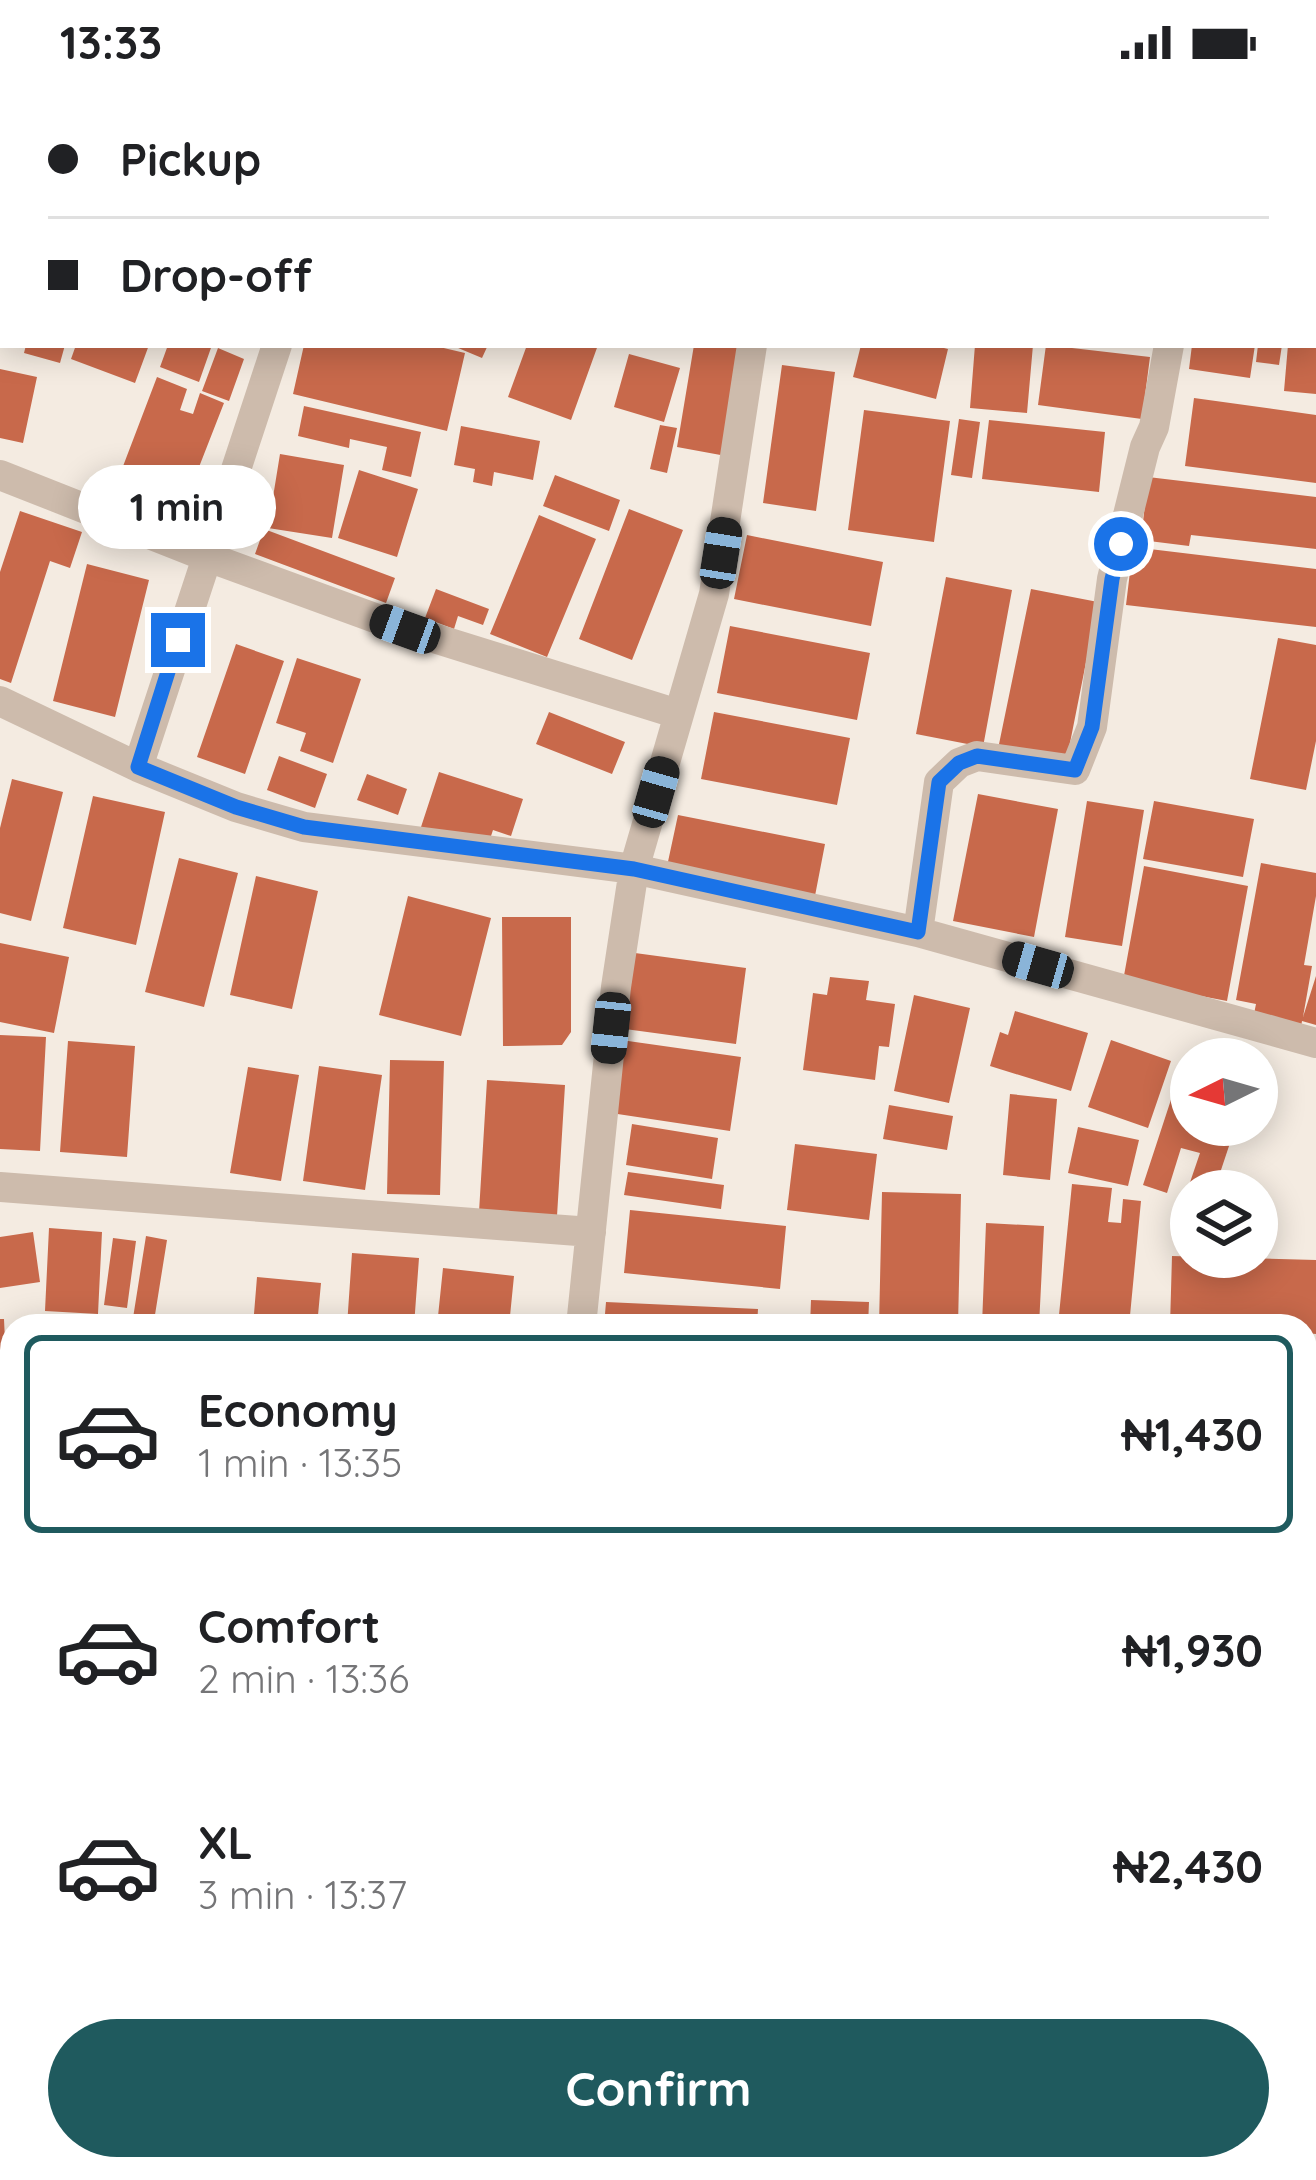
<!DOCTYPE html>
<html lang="en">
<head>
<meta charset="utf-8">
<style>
	body { margin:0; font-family:Quicksand,sans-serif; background:#f2f2f2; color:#202124; height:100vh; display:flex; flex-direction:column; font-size:45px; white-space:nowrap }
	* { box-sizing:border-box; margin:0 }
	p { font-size:39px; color:#757577 }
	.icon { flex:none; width:66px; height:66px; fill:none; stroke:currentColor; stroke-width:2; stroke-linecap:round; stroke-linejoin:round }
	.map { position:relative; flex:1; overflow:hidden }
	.side { position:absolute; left:0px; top:1230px; width:1317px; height:867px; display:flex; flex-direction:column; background:#fff; border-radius:36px 36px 0 0; box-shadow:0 6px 30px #0003 }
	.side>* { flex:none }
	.top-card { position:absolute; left:0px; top:0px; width:1317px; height:264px; box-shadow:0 6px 30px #0003; display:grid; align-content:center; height:264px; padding:0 48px; background:#fff }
	.needle { width:78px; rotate:265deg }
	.buttons { position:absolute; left:1170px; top:954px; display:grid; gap:24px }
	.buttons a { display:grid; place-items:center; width:108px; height:108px; border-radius:50%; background:#fff; box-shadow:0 6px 30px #0003; font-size:60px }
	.end { position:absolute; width:54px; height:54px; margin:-27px; border:15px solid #1a73e8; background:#fff; box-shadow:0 0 0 6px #fff }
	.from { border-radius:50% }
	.bubble { position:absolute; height:84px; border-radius:42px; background:#fff; box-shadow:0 6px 30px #0003; font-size:39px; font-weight:800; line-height:84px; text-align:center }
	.car { position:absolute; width:36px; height:72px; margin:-36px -18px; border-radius:15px; box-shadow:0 0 9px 3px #0007; background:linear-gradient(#222 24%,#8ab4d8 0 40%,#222 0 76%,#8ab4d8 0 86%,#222 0) }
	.top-card b { display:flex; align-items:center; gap:42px; height:114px; font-size:45px }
	.top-card b+b { border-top:3px solid #e0e0e0 }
	.top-card i { width:30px; height:30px; background:#202124 }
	ul { padding:21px 0 0; list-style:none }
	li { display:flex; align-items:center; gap:36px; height:198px; margin:0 24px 18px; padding:0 24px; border:6px solid transparent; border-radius:18px }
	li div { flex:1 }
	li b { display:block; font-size:45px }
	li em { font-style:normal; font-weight:800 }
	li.current { border-color:#1f5a5e }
	li>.icon { width:108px; height:108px; stroke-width:1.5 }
	.button { display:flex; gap:24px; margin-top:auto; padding:24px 48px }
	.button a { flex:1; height:138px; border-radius:72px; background:#1f5a5e; color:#fff; font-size:48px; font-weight:800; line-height:138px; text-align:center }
	.status { display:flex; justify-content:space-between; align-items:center; height:84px; padding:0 60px; background:#fff; direction:ltr }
	.status svg { height:33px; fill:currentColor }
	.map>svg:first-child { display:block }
	.building { fill:#c8694b }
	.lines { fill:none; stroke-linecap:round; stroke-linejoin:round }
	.minor { stroke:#cdbbac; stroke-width:30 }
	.route { stroke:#1a73e8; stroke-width:15 }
</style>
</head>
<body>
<div class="status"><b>13:33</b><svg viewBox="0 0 49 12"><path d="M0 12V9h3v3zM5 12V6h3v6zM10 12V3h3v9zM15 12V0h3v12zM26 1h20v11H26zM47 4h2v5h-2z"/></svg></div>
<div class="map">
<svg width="1316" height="2096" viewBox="0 0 1316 2096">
	<rect width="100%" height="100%" fill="#f4ebe1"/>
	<path class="building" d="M26,261H65L60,279L24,269Z
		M76,261H149L135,299L71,275Z
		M168,261H212L199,298L160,283Z
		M304,261H431L465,269L447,347L293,310Z
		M451,261H488L482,274Z
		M527,261H598L571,336L508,313Z
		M694,261H744L726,372L677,363Z
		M861,261H932L948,265L936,315L853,293Z
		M975,261H1033L1027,329L970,324Z
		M1046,261L1150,273L1142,335L1038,321Z
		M1192,261H1255L1250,294L1189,285Z
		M1258,261H1282L1279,281L1256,278Z
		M1288,261H1316V310L1284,307Z
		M218,264L244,275L229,317L202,307Z
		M629,270L680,284L664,338L614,323Z
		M782,281L835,288L816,427L763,419Z
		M0,285L37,293L23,359L0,354Z
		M157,293L187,305L180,326L193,330L200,309L224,319L183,424L117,398Z
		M1194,314L1316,331V399L1185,382Z
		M304,322L421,348L411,393L382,386L387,363L350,355L349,364L298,352Z
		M864,326L950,337L934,458L848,446Z
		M959,335L980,338L972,394L951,391Z
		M989,336L1105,348L1099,408L982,395Z
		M660,341L677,344L667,389L650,385Z
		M461,342L540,357L533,396L494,388L492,402L473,398L475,385L454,381Z
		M280,370L344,381L332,454L268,444Z
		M359,386L418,405L397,473L338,454Z
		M555,391L620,416L609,447L543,422Z
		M1148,393L1316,413V465L1191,451L1189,462L1141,456Z
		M629,425L683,446L632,576L579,555Z
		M20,427L82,448L70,484L50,477L11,599L0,595V488Z
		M539,431L596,455L547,573L490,550Z
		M264,445L395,494L386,519L255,470Z
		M747,451L883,478L871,542L734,515Z
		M1133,463L1316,485V543L1126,521Z
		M87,480L149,496L115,633L53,617Z
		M946,493L1012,506L983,663L916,650Z
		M436,505L489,525L483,541L458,532L454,545L425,534Z
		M1031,505L1098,518L1066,679L998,665Z
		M730,542L870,569L857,636L717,609Z
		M1278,554L1316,561V657L1306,706L1250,695Z
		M236,560L284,577L245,690L197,673Z
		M297,574L361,595L333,679L300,667L306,649L276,639Z
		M549,628L625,658L612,690L536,660Z
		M714,628L850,654L837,721L701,695Z
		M279,672L327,690L315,724L267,706Z
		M439,688L523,715L511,752L493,746L487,764L421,743Z
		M367,690L407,705L398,731L357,716Z
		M12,695L63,708L31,837L0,829V744Z
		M978,710L1058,725L1034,853L953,837Z
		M93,712L165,728L136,861L63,844Z
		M1087,717L1144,726L1122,862L1065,853Z
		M1154,717L1254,735L1243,793L1143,775Z
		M678,731L825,760L814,817L666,787Z
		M179,774L238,789L204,923L145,908Z
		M1261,779L1316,789V812L1304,881L1312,882L1303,933L1316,892V941L1302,937L1301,943L1253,935L1256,920L1236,916Z
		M1144,782L1248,802L1227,917L1123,897Z
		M256,792L318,807L292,925L230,911Z
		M408,812L491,834L461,952L379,931Z
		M502,833H571V948L562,961L503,962Z
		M0,859L69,873L54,949L0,938Z
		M635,869L746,884L736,960L625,945Z
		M830,893L869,897L866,916L895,920L889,963L879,962L875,996L803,986L813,909L827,911Z
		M914,911L970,924L949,1019L894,1007Z
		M1015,927L1088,949L1071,1007L990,982L1000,948L1008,951Z
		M0,951L46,953L40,1067L0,1065Z
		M621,956L741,973L730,1047L611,1029Z
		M1111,956L1171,977L1148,1044L1088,1023Z
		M68,957L135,962L127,1073L60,1068Z
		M390,976L444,977L440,1111L387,1110Z
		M1184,976L1191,979V1041H1236L1214,1107H1191V1115L1185,1113L1200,1069L1181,1064L1167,1109L1143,1101Z
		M319,982L382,991L365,1106L303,1097Z
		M248,983L299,991L281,1097L230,1089Z
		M487,996L565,1001L557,1132L479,1128Z
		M1010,1010L1057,1015L1050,1096L1003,1091Z
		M889,1021L953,1032L947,1066L883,1055Z
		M632,1040L718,1054L712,1095L626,1081Z
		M1078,1043L1139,1056L1128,1102L1068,1089Z
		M795,1060L877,1070L869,1136L787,1126Z
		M628,1088L724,1101L721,1125L624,1111Z
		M1072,1100L1112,1104L1108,1138L1121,1139L1123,1115L1141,1117L1129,1242L1058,1241Z
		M882,1108L961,1110L958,1242H879Z
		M630,1126L786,1142L780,1205L624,1189Z
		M986,1139L1044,1142L1039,1242L982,1241Z
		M49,1144L102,1148L98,1230L45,1227Z
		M33,1148L40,1198L0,1204V1153Z
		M146,1152L167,1156L154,1237L133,1234Z
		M113,1154L136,1157L127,1224L104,1221Z
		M352,1169L419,1174L414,1242H347Z
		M1172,1172L1316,1176V1250L1305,1249V1242H1170Z
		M443,1184L514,1192L509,1242H437Z
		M257,1193L321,1199L317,1242H253Z
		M811,1216L869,1218L868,1242H810Z
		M606,1218L758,1225L757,1242H604Z
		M78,1232L124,1239V1242H77Z
		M0,1235H4L8,1323H0Z
		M66,1236L67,1242H21V1238Z
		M12,1328V1402L2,1403L0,1330Z
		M12,1436V1512L0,1514V1438Z
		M1305,1523L1316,1524V1671L1305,1670Z
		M0,1530L12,1532V1574L0,1572Z
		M2,1732L12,1739V1782L0,1773Z
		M1305,1758H1316L1312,1905H1305Z
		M12,1801V1824L0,1811Z
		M12,1958V2037L0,2031V1985Z
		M108,2085H180L173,2096H102Z
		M214,2085H249L242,2096H231Z
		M324,2085H440L435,2096H319Z
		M448,2085H503L512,2089L509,2096H443Z
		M975,2085H1044V2096H974Z
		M1164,2085H1226L1225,2094L1164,2090Z"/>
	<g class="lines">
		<path class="minor" d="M375,0L377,3
			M1314,116H1316
			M0,391L205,472L405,545L678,630
			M0,617L138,683L236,723L304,743L634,785L918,848L1316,959
			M138,683L277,261
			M918,848L939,698L959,679L977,672L1075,686L1092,643L1112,495L1145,363L1154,343L1169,261
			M0,1103L591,1148
			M581,1242L616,903L634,785L714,510L752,261
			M0,1592L12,1597
			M1305,1702L1316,1703
			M683,2085L712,2096
			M291,2096L296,2085"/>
	</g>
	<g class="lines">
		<path class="route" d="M178,556L138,683L236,723L304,743L634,785L918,848L939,698L959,679L977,672L1075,686L1092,643L1112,495L1121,460"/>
	</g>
</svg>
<div class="buttons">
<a><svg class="needle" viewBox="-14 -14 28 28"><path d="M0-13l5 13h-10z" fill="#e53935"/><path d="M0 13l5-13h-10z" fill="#757577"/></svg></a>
<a><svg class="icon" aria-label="layers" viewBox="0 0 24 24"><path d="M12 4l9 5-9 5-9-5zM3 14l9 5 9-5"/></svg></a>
</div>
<i class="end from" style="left:1121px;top:460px"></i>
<i class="end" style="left:178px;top:556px"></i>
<div class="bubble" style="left:78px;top:381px;width:198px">1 min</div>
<i class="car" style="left:721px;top:469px;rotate:9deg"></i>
<i class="car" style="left:405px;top:545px;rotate:290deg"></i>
<i class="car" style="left:656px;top:708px;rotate:16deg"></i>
<i class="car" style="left:1038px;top:881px;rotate:286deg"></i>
<i class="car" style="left:611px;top:944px;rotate:186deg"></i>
<div class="top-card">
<b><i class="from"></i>Pickup</b>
<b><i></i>Drop-off</b>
</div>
<section class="side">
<ul>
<li class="current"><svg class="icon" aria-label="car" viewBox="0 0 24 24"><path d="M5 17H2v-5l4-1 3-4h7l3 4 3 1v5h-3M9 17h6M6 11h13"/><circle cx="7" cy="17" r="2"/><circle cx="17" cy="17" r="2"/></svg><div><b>Economy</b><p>1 min · 13:35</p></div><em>₦1,430</em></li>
<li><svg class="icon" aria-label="car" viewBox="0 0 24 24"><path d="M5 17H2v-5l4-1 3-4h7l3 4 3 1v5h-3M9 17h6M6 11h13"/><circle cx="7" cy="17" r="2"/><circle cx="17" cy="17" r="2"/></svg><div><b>Comfort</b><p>2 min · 13:36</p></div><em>₦1,930</em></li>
<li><svg class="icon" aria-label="car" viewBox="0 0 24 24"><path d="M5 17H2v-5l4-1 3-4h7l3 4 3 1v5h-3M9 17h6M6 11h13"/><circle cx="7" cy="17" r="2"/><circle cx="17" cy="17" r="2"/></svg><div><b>XL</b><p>3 min · 13:37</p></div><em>₦2,430</em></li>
</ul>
<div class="button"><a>Confirm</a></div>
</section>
</div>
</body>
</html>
